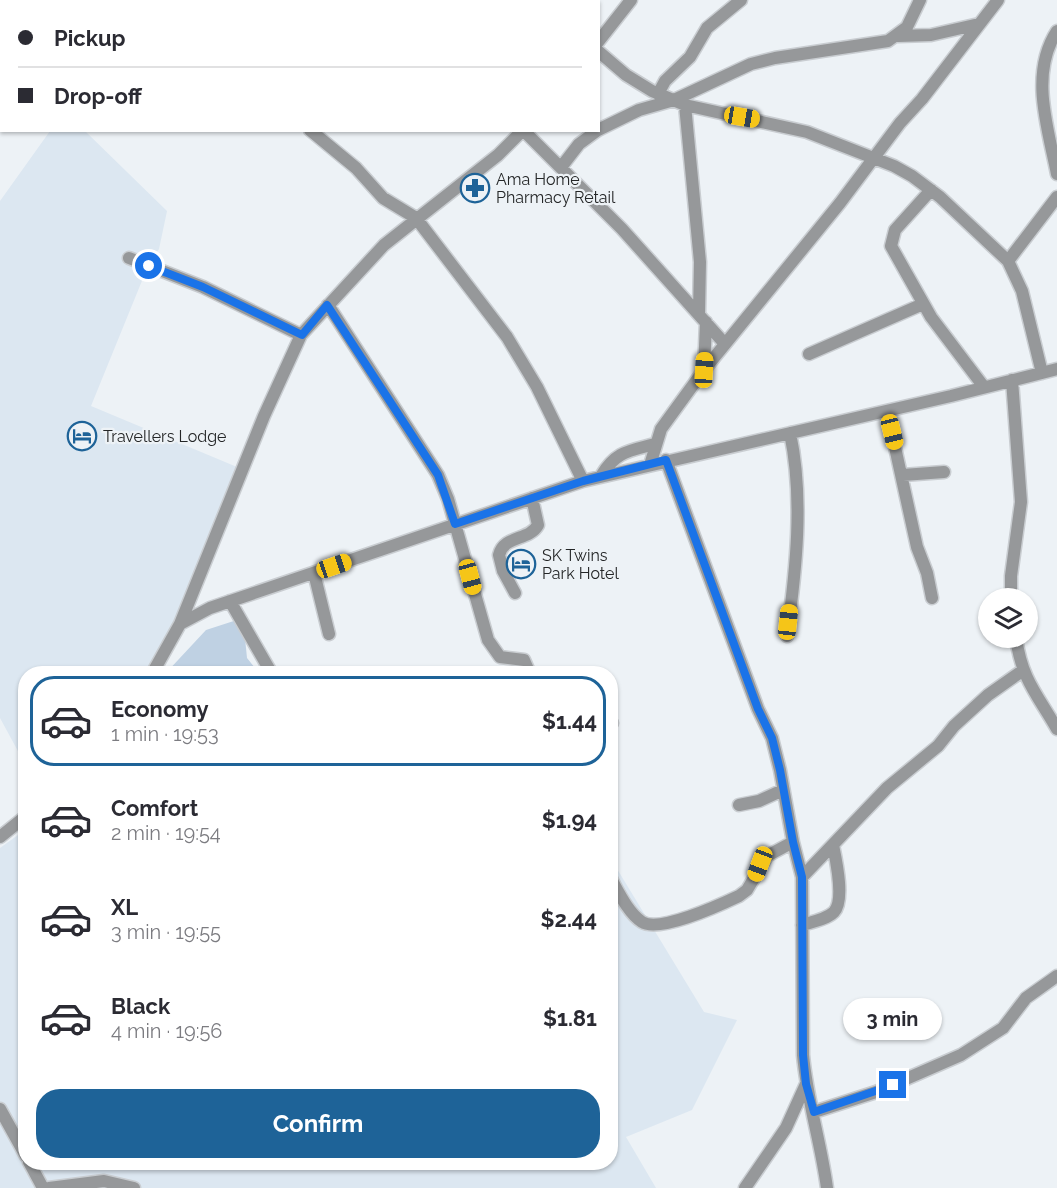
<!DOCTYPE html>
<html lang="en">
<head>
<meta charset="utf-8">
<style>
	body { margin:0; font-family:Raleway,sans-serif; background:#f7f7f7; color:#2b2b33; height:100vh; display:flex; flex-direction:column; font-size:22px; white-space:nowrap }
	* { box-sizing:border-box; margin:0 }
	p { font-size:20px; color:#7c7c81 }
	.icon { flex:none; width:33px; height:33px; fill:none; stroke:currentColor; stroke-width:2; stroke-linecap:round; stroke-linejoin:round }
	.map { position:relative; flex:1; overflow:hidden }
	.drawer { position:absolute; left:18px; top:666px; width:600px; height:504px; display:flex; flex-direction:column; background:#fff; border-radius:24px; box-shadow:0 2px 4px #0004 }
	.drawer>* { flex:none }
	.hud { position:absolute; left:0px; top:0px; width:600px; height:132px; box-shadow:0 2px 4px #0004; display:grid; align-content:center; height:132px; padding:0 18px; background:#fff }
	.tools { position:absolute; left:978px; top:588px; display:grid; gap:12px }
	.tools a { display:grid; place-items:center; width:60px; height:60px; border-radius:50%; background:#fff; box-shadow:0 2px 4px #0004; font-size:30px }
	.end { position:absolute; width:27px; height:27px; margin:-14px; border:8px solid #1a73e8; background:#fff; box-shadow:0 0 0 3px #fff }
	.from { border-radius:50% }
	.bubble { position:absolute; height:42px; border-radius:21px; background:#fff; box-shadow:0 2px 4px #0004; font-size:20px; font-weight:700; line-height:42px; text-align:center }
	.car { position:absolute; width:18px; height:36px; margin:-18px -9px; border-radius:8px; box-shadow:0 0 4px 2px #0007; background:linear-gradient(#f5c518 24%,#345 0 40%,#f5c518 0 76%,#345 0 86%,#f5c518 0) }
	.hud b { display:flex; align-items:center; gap:21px; height:57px; font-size:22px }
	.hud b+b { border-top:2px solid #e1e1e2 }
	.hud i { width:15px; height:15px; background:#2b2b33 }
	ul { padding:10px 0 0; list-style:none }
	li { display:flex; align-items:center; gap:18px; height:90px; margin:0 12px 9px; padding:0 6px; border:3px solid transparent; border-radius:24px }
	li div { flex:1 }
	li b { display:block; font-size:22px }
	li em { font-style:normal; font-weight:700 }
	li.current { border-color:#1e6398 }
	li>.icon { width:54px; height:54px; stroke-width:1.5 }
	.cta { display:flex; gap:12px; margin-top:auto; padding:12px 18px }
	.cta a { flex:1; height:69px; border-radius:24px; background:#1e6398; color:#fff; font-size:24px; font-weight:700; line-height:69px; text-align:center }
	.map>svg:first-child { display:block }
	.built { fill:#dce7f1 }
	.green { fill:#bfd1e3 }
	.water { fill:#8ba8c2 }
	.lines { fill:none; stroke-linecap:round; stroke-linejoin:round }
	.minor-casing { stroke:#c9cdd1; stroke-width:15 }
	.minor { stroke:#96989a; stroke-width:12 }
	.route { stroke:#1a73e8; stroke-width:8 }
	.labels { text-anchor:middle; stroke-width:4.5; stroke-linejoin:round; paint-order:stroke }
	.poi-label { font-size:16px; fill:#242627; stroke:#edf2f6; text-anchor:start }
</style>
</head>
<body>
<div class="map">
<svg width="1057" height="1188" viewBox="0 0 1057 1188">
	<rect width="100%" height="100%" fill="#edf2f6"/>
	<path class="built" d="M50,131H85L167,211L159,249L148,266L91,406L237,467L171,635L150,673L26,674L25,764L0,718V201Z
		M25,830L26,1162H610L611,859L704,1012L737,1020L692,1110L626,1137L656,1188H0V848Z"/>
	<path class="green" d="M243,618L247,658L259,673L165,674L206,630Z"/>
	<path class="water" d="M0,0H106L2,2L0,113Z"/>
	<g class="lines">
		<g class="minor-casing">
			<path id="minor" d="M403,0V2
				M495,2L496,0
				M1057,31C1029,74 1048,128 1057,174
				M898,36L931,35L979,24
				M598,42L631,0
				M598,51L626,75L652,91L685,105L807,132L894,166L912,176L940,197L1008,261L1022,291L1042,373
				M658,94L665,81L690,57L707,28L741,0
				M685,105L700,262L699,313
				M310,130L356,168L383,198L416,218L507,337L537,387L583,481
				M523,130L622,229L725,344
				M598,130L639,110L674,100L751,64L775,58L888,41L907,27L920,0
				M562,166L579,144L598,130
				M931,190L895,230L891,246L931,317L984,387
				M129,258L203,287L301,335
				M1008,261L1057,197
				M328,305L438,475L448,499L488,640L500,657L524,660L530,674
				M809,354L923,304
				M704,370L706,322
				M887,411L917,547L927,573L932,598
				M666,460L758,709L772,738L780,770L793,842L802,877L803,1055C807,1100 821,1143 827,1188
				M650,465L661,429L704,370L840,203L900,123L922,99L998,0
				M903,475L944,472
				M601,476C616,451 629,451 655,444
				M314,573L329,634
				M515,593L503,571L499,555C504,535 529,541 538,525L532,498
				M1011,598V576L1021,502L1012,380
				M230,601L272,674
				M180,624L264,416L301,335L384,245L498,155L523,130
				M787,636C796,570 804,498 790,433
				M1016,638C1022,680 1037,694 1057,729
				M152,674L180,624L210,608L583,481L951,396L1057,369
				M610,723H612
				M739,805L759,801L783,790
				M0,837L26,816
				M610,877C618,891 628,913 642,922C659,933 720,905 739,896L747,890L767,856L793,842
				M802,877L887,788L938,746L954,726L988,695L1022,671
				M802,925C812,922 827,919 834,912C845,900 836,860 833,845
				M0,1109L26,1156
				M814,1112L876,1092L961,1055L1003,1028L1026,998L1057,976
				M29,1162L43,1188
				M49,1188L104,1181L134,1188
				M745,1188L786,1128L806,1084"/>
		</g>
		<use href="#minor" class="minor"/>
	</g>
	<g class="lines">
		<path class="route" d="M149,266L203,287L302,335L327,305L438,475L455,524L583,481L666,460L758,709L772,738L780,770L793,842L802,877L803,1055L806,1084L814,1112L893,1085"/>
	</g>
	<defs>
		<g id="pharmacy-ring" transform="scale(1.5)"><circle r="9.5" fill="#edf2f6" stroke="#1e6398" stroke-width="1.5"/><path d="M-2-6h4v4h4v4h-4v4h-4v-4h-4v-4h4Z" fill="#1e6398"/></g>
		<g id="hotel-ring" transform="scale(1.5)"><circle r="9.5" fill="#edf2f6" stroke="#1e6398" stroke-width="1.5"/><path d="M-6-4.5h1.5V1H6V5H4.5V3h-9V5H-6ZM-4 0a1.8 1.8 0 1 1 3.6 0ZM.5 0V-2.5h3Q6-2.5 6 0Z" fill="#1e6398"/></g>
	</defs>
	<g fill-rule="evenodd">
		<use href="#pharmacy-ring" x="475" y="188"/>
		<use href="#hotel-ring" x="82" y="436"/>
		<use href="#hotel-ring" x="521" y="564"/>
	</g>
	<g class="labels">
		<g class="poi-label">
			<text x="496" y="185">Ama Home<tspan x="496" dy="18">Pharmacy Retail</tspan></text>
			<text x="103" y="442">Travellers Lodge</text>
			<text x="542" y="561">SK Twins<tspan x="542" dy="18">Park Hotel</tspan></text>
		</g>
	</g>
</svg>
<div class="tools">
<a><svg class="icon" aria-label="layers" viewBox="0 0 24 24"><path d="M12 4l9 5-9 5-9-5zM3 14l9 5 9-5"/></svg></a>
</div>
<i class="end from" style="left:149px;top:266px"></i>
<i class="end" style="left:893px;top:1085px"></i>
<div class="bubble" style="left:843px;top:998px;width:99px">3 min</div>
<i class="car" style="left:742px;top:117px;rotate:100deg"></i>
<i class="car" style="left:704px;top:370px;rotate:3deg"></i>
<i class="car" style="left:892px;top:432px;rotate:166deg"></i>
<i class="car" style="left:334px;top:566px;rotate:71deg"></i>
<i class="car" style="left:470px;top:577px;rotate:165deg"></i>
<i class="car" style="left:788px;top:622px;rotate:6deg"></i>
<i class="car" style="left:760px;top:864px;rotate:201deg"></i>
<div class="hud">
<b><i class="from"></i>Pickup</b>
<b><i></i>Drop-off</b>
</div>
<section class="drawer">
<ul>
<li class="current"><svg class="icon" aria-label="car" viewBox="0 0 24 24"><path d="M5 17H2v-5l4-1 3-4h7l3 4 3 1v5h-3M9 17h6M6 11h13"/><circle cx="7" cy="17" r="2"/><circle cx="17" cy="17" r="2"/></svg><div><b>Economy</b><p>1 min · 19:53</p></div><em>$1.44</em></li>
<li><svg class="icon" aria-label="car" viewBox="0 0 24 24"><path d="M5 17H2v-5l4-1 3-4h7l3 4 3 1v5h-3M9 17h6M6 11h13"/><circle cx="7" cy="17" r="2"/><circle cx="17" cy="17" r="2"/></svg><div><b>Comfort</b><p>2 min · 19:54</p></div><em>$1.94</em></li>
<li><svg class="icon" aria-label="car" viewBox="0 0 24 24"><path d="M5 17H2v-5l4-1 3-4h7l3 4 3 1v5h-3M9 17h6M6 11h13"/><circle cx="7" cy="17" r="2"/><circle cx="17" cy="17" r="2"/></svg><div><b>XL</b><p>3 min · 19:55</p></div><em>$2.44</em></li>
<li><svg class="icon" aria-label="car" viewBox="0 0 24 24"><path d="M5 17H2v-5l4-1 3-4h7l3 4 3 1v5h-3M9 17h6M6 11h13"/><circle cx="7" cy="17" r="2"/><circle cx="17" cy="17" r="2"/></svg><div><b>Black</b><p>4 min · 19:56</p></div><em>$1.81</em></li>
</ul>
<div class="cta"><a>Confirm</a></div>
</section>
</div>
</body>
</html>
